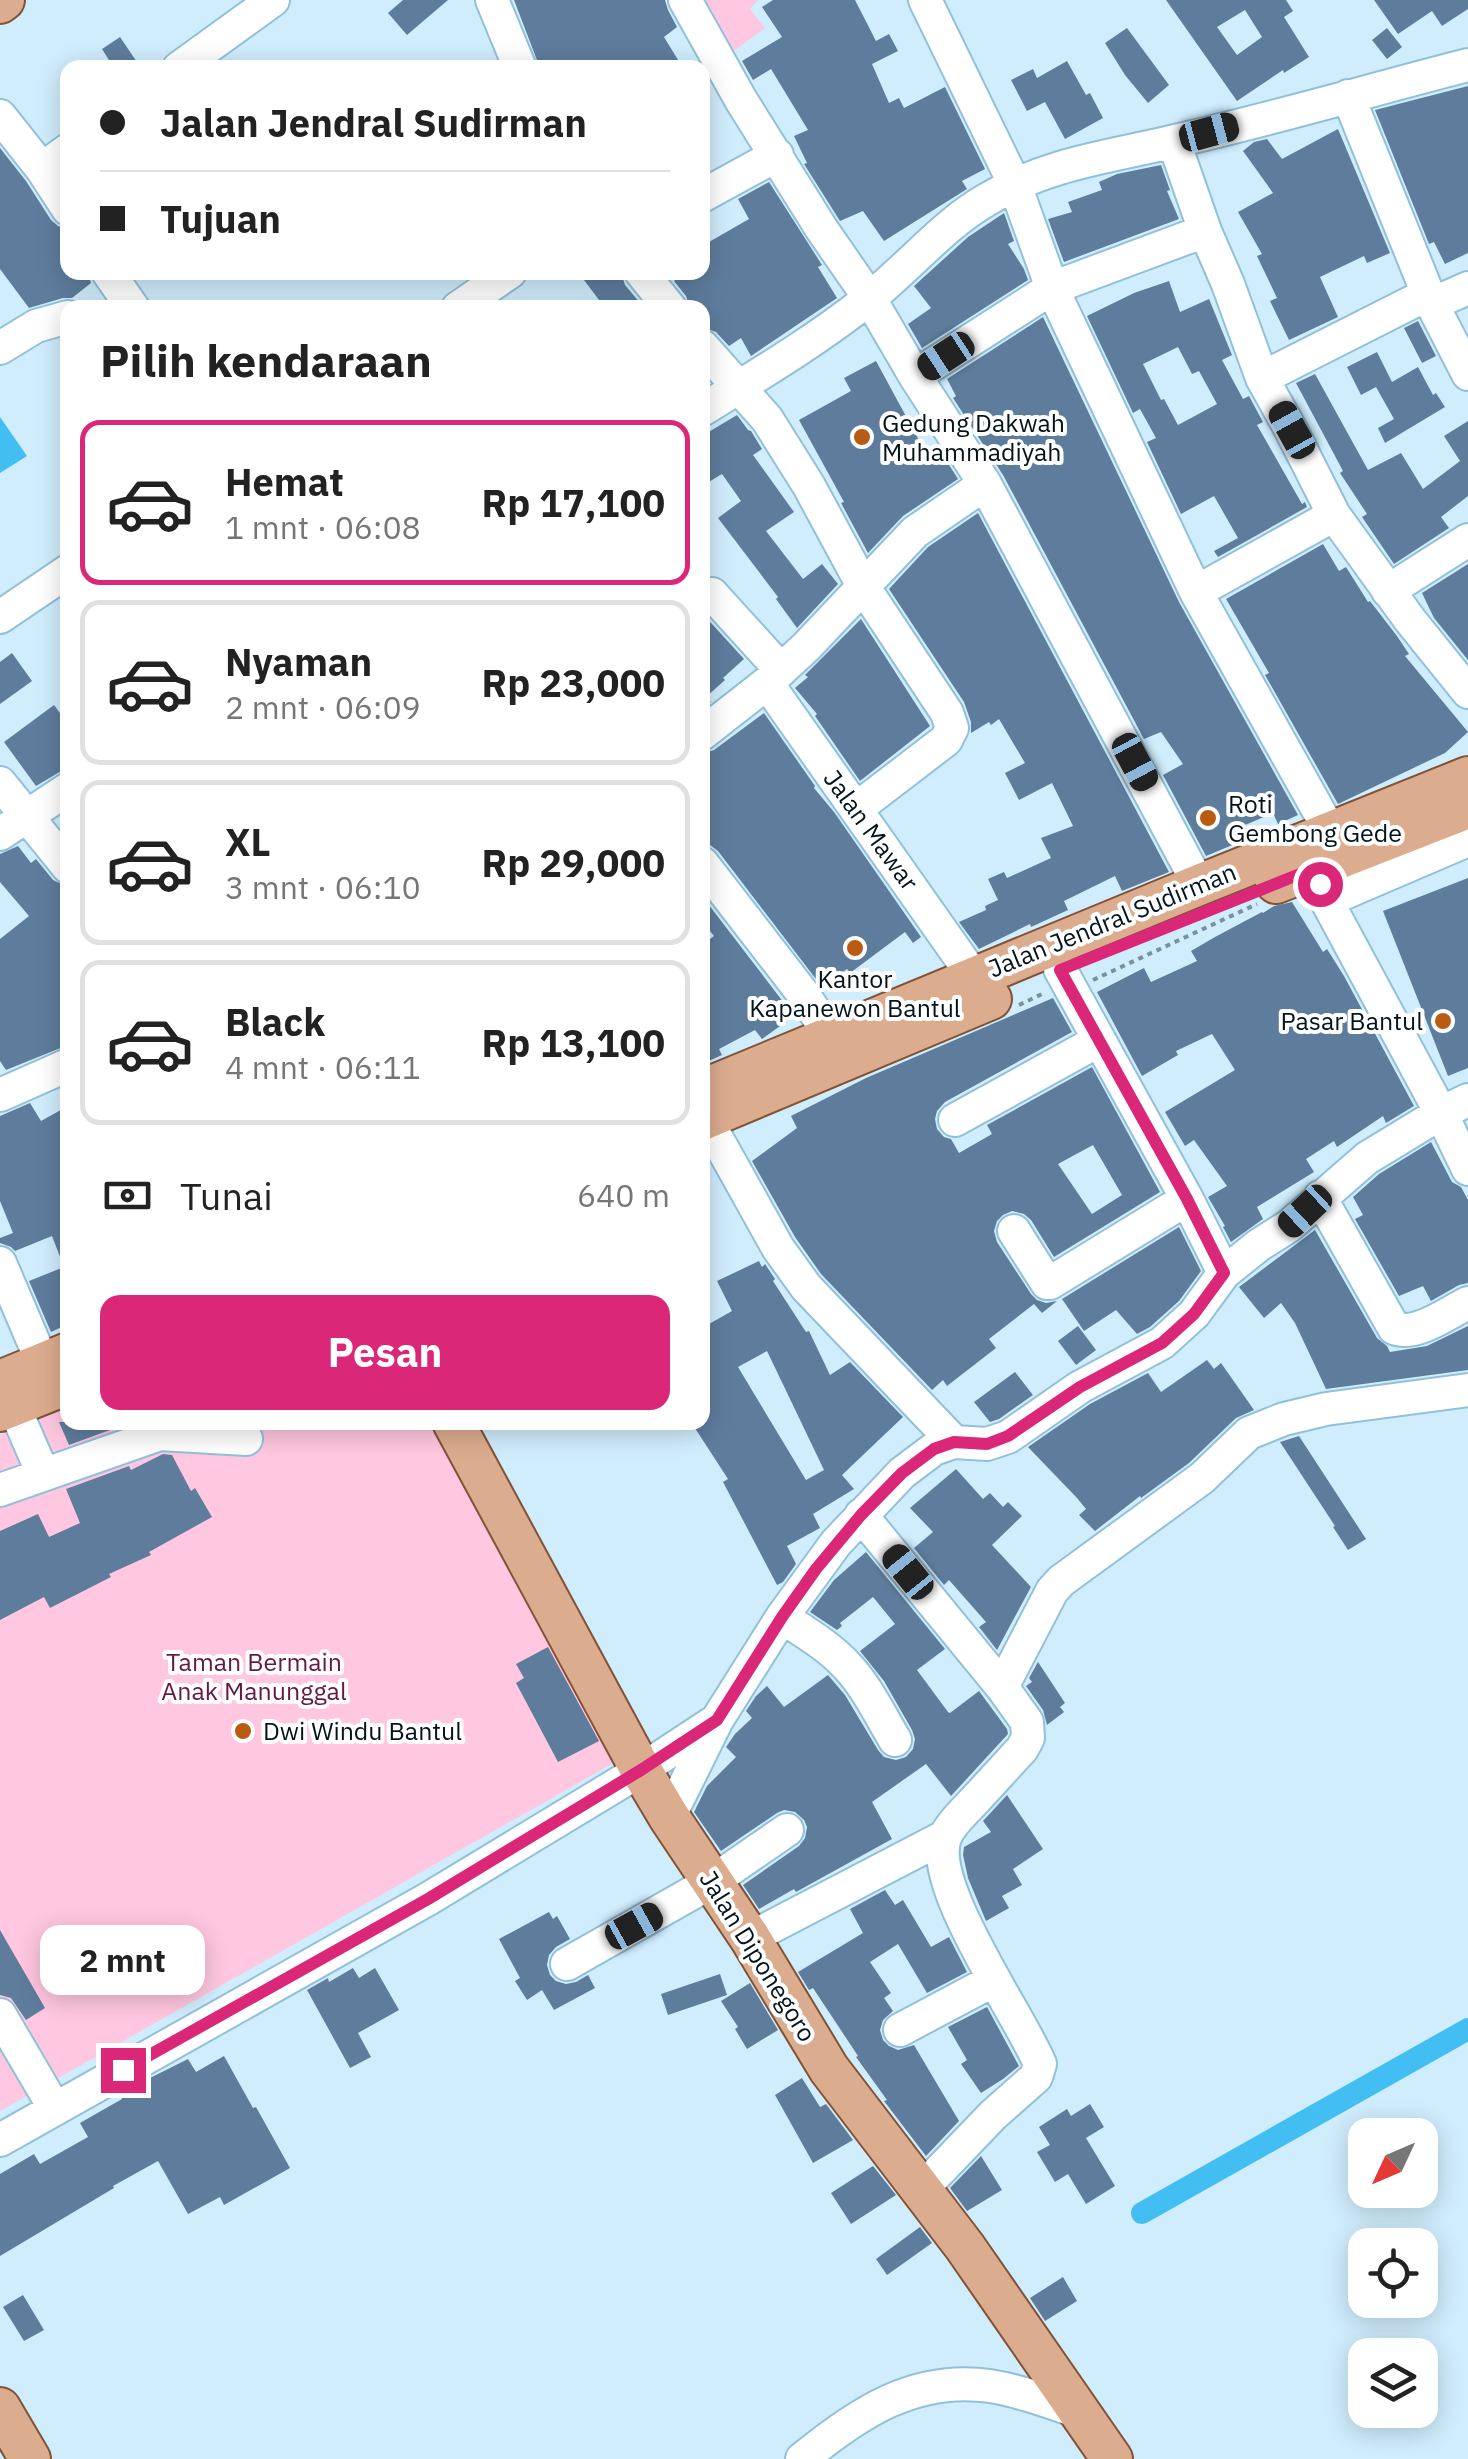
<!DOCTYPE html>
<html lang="id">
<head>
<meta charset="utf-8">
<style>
	body { margin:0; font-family:"IBM Plex Sans",sans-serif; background:#f2f2f2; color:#222; height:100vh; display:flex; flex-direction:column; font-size:38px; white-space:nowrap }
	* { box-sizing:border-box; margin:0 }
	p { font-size:32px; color:#767676 }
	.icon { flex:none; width:55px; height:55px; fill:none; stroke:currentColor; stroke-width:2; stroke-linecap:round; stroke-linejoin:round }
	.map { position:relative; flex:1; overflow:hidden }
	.details { position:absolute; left:60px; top:300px; width:650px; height:1130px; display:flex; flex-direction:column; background:#fff; border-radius:20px; box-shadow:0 5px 25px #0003 }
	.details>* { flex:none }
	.hud { position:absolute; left:60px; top:60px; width:650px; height:220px; border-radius:20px; box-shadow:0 5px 25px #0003; display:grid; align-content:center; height:220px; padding:0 40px; background:#fff }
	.needle { width:65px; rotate:226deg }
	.buttons { position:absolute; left:1348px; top:2118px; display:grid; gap:20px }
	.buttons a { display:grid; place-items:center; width:90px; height:90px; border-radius:20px; background:#fff; box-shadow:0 5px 25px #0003; font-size:50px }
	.end { position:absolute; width:45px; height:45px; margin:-22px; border:12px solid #db2777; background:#fff; box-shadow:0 0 0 5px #fff }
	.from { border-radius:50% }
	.bubble { position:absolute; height:70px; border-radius:20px; background:#fff; box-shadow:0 5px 25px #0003; font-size:32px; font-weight:700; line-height:70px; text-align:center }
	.car { position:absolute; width:30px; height:60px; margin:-30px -15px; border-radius:12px; box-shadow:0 0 8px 2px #0007; background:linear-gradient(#222 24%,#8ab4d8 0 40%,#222 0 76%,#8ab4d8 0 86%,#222 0) }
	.hud b { display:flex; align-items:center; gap:35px; height:95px; font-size:38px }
	.hud b+b { border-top:2px solid #e0e0e0 }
	.hud i { width:25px; height:25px; background:#222 }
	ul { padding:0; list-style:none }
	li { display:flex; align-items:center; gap:30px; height:165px; margin:0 20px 15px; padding:0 20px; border:5px solid #e0e0e0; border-radius:20px }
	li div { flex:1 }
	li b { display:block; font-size:38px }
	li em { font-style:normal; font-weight:700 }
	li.active { border-color:#db2777 }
	li>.icon { width:90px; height:90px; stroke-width:1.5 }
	h2 { padding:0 40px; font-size:45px; line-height:120px }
	.pay { display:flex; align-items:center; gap:25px; height:110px; padding:0 40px; font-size:38px }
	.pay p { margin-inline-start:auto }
	.primary-button { display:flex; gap:20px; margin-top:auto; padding:20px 40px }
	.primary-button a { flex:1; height:115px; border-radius:20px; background:#db2777; color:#fff; font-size:40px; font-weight:700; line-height:115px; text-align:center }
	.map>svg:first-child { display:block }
	.green { fill:#ffc7e0 }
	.water { fill:#42bef3 }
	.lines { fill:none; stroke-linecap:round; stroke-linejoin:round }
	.canal { stroke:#42bef3; stroke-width:22 }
	.building { fill:#5e7d9d; fill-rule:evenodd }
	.minor-casing { stroke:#91c1da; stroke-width:36 }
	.major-casing { stroke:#815236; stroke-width:44 }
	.path { stroke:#79909d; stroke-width:4; stroke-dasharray:5 5; stroke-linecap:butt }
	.minor { stroke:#fff; stroke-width:32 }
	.major { stroke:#dcac8e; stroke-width:40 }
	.route { stroke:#db2777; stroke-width:12 }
	.poi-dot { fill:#ba5b14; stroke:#fff; stroke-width:4 }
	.labels { text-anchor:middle; stroke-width:8; stroke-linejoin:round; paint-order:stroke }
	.poi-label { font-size:25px; fill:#03141d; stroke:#fff; text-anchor:start }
	.street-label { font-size:25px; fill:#03141d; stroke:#fff }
	.park-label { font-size:25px; fill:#651a44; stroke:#fff }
</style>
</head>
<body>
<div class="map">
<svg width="1468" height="2459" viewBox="0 0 1468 2459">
	<rect width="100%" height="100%" fill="#d0edfd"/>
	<path class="green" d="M693,0H758L750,9L765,28L727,56Z
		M67,1404L68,1422L451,1423L626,1756L0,2111V1435Z"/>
	<path class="water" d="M0,417L27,456L0,473Z"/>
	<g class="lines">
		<path class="canal" d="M1142,2213L1468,2029"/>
	</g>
	<path class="building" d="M403,0H448L407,35L388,13Z
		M514,0H665L668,10L677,27L664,37L683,68H540Z
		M773,0H855L876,41L889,34L898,51L872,64L889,103L899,98L904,108L945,87L985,169L962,181L967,189L884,241L863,211L840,221L804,164L807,163L794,136L808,130L771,69L753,80L742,61L782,37L762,7Z
		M1166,0H1286L1293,11L1284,17L1309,57L1284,73L1283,70L1237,101ZM1245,10L1262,37L1237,55L1217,27Z
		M1374,0H1468V9L1442,26L1432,11L1398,34Z
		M1127,28L1169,85L1148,103L1125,75L1105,43Z
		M1387,28L1402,47L1387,59L1372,40Z
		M120,37L141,68H114L102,49Z
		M1067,61L1086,95L1090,93L1103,118L1065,139L1045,102L1027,111L1011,80L1033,69L1037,78Z
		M1468,86V253L1445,264L1434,242L1429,244L1375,110Z
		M1338,129L1390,253L1367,263L1364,256L1320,277L1338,317L1289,340L1270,301L1277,298L1257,256L1262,254L1238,212L1273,193L1243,151L1254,142L1267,139L1282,159Z
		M0,148L26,181L51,220L58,226L68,229V272H88L91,283L72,298H63L29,308L0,269Z
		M1161,165L1170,190L1167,191L1179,219L1064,262L1048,219L1072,212L1068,202L1102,190L1099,182L1117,174Z
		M769,182L822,265L818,267L837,298L751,356L741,338L729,346L716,332L702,327V308H690L686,296L674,281L675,280L671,272H702V246L749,219L738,199Z
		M1004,213L1014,241L1008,244L1024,269L1028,280L922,348L908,324L931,308L914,286L968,237Z
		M578,272H621L625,285L641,304L636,308H605Z
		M1169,281L1180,312L1209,299L1232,355L1222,360L1243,399L1249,396L1263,422L1257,425L1302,504L1305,502L1307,507L1218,557L1214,551L1238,538L1214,496L1181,514L1147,442L1156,438L1140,409L1133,413L1087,316L1134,293ZM1178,347L1192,374L1199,371L1217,404L1178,425L1164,399L1161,400L1143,364Z
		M1043,317L1179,602L1298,815L1278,824L1273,813L1236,829L1242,841L1206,856L1163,775L1183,764L1161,732L1144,739L1003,475L953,398L956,396L947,379Z
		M1418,321L1436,356L1422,363L1404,328Z
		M1377,352L1392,382L1418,367L1433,395L1436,393L1445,407L1385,443L1378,428L1394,419L1376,387L1361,395L1347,367Z
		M876,361L927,455L939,449L958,479L903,516L868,553L841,503L844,502L799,420L851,391L844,378Z
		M1315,374L1368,470L1401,453L1423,489L1460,461L1444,436L1468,421V496L1441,517L1449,528L1394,564L1362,517L1367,514L1340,473L1343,471L1296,383Z
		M737,415L748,430L751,431L762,449L753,455L794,512L766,531L803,579L822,564L838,584L797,628L776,599L778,597L718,518L741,501L722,474L702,486V436Z
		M978,513L1169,872L1122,891L1115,876L1064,901L1068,910L1031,927L1030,924L979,949L959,922L986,910L985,906L998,900L988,879L1004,872L1007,878L1051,858L1041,838L1073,826L1052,783L1019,800L1005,773L1025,763L999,719L991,725L989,722L971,733V722L964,702L889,589L928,547Z
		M1323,544L1339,571L1346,567L1368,602L1370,601L1397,636L1409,654L1405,656L1468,732L1445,753L1338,804L1265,675L1269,673L1226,599Z
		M1468,564V660L1434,618L1422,593Z
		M702,613L744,659L723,678L725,680L706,697L711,702L702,708Z
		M861,619L930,726L860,781L815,716L817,714L795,688L808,677L805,675Z
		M12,653L32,681L0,704V662Z
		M54,705L68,724V767L36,786L4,742Z
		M764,713L815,786L814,788L834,812L921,937L913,943L905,932L850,973L847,969L822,987L718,851L710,845L702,843V754L714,750Z
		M18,846L31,863L36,859L53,880L68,887V911L60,917L68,927V1028L61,1034L68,1045L6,1070L0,1061V939L29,916L0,882V854Z
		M1468,878V1068L1448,1076L1383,911Z
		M702,896L794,1016L762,1039L755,1030L719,1049L722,1055L702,1064V945L714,936L702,921Z
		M1292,902L1323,952L1327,949L1344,976L1414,1106L1386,1123L1383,1116L1337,1147L1334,1141L1306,1159L1314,1172L1257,1207L1263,1219L1231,1242L1223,1227L1225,1226L1208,1197L1227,1186L1194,1140L1185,1146L1165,1112L1235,1070L1212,1034L1176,1051L1178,1055L1142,1076L1097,992L1144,968L1151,982L1197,961L1191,951L1215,937L1262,912L1263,913L1274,906Z
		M1053,998L1072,1032L945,1102L937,1111L935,1119L937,1129L944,1137L951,1139L959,1153L992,1134L987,1125L1092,1067L1160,1192L1054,1257L1031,1220L1024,1214L1012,1211L1003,1215L997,1221L994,1231L997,1242L1031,1294L1037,1300L1046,1303L1057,1301L1042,1313L1034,1304L989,1339L996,1348L947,1386L943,1380L932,1390L821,1274L795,1237L752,1161L797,1128L791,1116L866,1078ZM1093,1145L1122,1195L1092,1214L1058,1164Z
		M30,1103L41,1121L68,1106V1324L51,1332L29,1281L64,1267L52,1236L15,1251L11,1247L0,1243V1238L13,1233L0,1201V1116Z
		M1431,1142L1452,1182L1461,1187L1468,1200V1283L1459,1285L1431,1301L1423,1286L1399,1296L1355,1219L1363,1215L1353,1197L1379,1174Z
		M1179,1227L1201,1271L1179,1301L1150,1327L1137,1334L1116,1310L1084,1331L1062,1299Z
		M1315,1230L1377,1338L1387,1346L1390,1352L1427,1346L1468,1326V1370L1326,1389L1295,1323L1281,1303L1264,1318L1239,1287Z
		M759,1261L762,1267L765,1264L775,1279L773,1281L806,1332L809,1331L830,1375L850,1362L903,1417L842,1475L854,1489L813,1514L820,1528L787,1546L796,1564L783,1582L777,1585L723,1482L728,1479L691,1422H702V1328L732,1311L717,1281ZM767,1351L824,1470L806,1480L738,1367Z
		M1078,1326L1096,1350L1076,1365L1058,1341Z
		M1207,1360L1214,1369L1221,1363L1254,1410L1236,1418L1189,1463L1141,1498L1140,1496L1095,1531L1079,1515L1086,1509L1077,1498L1028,1447L1090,1404L1148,1373L1161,1392Z
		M1015,1372L1033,1395L999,1419L990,1422L974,1402Z
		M59,1422H132L69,1445Z
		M1299,1436L1366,1539L1348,1550L1333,1527L1335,1526L1280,1442Z
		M163,1454L172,1455L191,1491L195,1488L212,1517L149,1552L151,1555L109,1574L111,1577L50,1608L44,1597L0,1620V1531L38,1514L49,1537L80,1523L66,1489L129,1466L131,1470Z
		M956,1469L983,1499L990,1493L1003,1507L1008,1502L1022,1516L992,1545L1031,1587L997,1650L979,1627L986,1622L949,1580L944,1585L914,1548L933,1532L910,1508Z
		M866,1552L945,1649L917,1670L948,1712L950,1713L979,1691L1007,1729L1008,1734L951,1796L926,1764L872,1802L892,1839L796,1892L794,1889L759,1909L743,1885L799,1846L805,1838L807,1827L804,1820L795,1812L784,1810L777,1813L721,1851L694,1812L707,1786L736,1757L726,1747L735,1734L752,1718L746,1711L756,1696L767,1686L784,1707L828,1675L845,1695L878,1750L884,1757L896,1760L906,1757L913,1749L915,1739L912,1730L884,1681L860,1651L895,1624L873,1597L840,1623L842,1626L837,1630L810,1612L834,1580Z
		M548,1647L599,1741L558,1762L516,1683L524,1678L516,1664Z
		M1038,1662L1065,1703L1060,1707L1064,1712L1047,1725L1043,1710L1026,1686L1032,1682L1029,1678Z
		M1007,1795L1043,1849L1013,1869L1022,1885L1002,1896L1009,1908L986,1921L968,1878L963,1855L964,1847L991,1832L983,1821Z
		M885,1890L895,1905L903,1900L931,1947L949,1937L967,1972L927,1993L898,1944L870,1962L891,1993L884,1998L893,2011L883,2020L880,2030L883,2040L889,2046L898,2050L914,2045L959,2121L926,2156L884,2101L887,2100L856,2057L858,2056L813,1988L809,1990L798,1972L863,1933L850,1909Z
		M549,1912L553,1919L557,1916L570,1939L556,1947L549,1955L547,1965L550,1975L556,1981L566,1984L576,1982L588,1975L595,1988L554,2010L542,1990L527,2000L515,1981L520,1978L499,1939Z
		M0,1930L45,2008L26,2020L11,1998L0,1995Z
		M353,1968L359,1978L375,1968L399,2010L358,2033L371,2057L350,2068L307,1990L328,1978L329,1982Z
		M720,1974L727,1995L668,2015L661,1994Z
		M750,1983L778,2030L747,2049L735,2029L738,2027L721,2001Z
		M987,2007L1019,2066L1003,2079L981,2093L961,2064L967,2060L948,2027Z
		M224,2056L253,2108L256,2107L290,2168L224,2205L220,2197L188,2214L158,2161L113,2186L114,2188L0,2256V2174L34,2154L40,2164L88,2137L80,2123L122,2099L120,2095L150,2078L188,2059L196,2072Z
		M802,2078L820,2107L826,2104L853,2140L813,2163L775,2095Z
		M1090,2104L1104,2127L1086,2138L1115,2186L1086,2204L1068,2174L1055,2182L1037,2152L1050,2145L1039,2127L1067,2109L1071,2116Z
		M981,2156L1002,2190L967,2211L950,2188Z
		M873,2166L896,2195L851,2224L831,2193Z
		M920,2227L932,2243L887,2275L876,2259Z
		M1063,2277L1077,2301L1045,2321L1030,2298Z
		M23,2295L44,2330L24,2341L3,2307Z"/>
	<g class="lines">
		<g class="minor-casing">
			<path id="minor" d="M492,0L520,68
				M685,0L741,100L821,228L870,299L915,376L985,484L1199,885
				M925,0L1015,185L1052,288L1196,592L1330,831
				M179,68L273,0
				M1348,96L1432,304L1468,374
				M0,116L42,169L68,209
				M1174,142L1205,231L1228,284L1262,378L1291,430L1334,515L1410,620L1468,692
				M42,169L68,150
				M702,196L777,155
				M108,272L133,308
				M641,272L670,308
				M1432,304L1468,288
				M458,308L510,272
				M702,346L767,419L809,486L863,586L947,713L952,728L946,740L856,809
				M0,348L36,326L68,317
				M915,376L1052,288L1205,231
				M1262,378L1428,294
				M702,410C758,375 814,342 866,301C908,269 942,225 988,199C1048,163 1109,157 1175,141C1273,119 1370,90 1468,65
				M1388,591L1468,540
				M1196,592L1334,515
				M712,594L781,670
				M0,617L68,571
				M767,683L974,977
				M702,734L767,683L806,647L915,532L985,484
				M0,783L68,867
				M0,834L68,789
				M702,863L804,995L831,1037
				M1310,870L1441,1113L1468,1169
				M1328,900L1468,840
				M1060,969L1187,1199L1224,1273
				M0,1095L68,1065
				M706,1119L778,1248L806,1287L954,1442
				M955,1120L1098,1041
				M1320,1197L1394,1328C1416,1337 1447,1313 1468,1303
				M1014,1231L1047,1283H1050L1187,1199
				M0,1263L43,1364
				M5,1386L43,1474
				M0,1490L160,1434L246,1439
				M861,1515L1002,1687L1027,1722L1028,1738L1022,1749C1006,1766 991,1783 975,1800C966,1810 952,1822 946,1835C924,1881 1021,2017 1040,2064L1036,2077L993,2115L922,2189
				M782,1617C804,1632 829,1646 847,1666C867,1687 880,1715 895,1740
				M1002,1687L1052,1591L1061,1581L1202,1478L1249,1433L1284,1419L1326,1409L1468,1390
				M669,1817L717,1720L782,1617L836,1543L902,1473L934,1449L954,1442L987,1444L1008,1437L1080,1387L1162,1343L1194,1314L1224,1273L1259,1245L1289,1226L1367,1158L1441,1113L1468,1100
				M750,1938L944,1837
				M567,1964L713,1881L787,1830
				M0,2015L55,2109
				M900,2030L994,1980
				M0,2140L428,1899L641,1770L717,1720
				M802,2459C857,2414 914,2375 990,2386C1020,2391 1050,2402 1079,2412"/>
		</g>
		<g class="major-casing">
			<path id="major" d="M0,3L4,0
				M1276,883L1468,808
				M702,1090L1199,885L1468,777
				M702,1120L991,999
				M0,1381L68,1353
				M0,1411L68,1384
				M453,1422L641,1770L669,1817L750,1938L829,2069L965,2247L1112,2459
				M0,2408L30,2459"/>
		</g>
		<path class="path" d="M1093,980L1257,904
			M1019,1005L1042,994"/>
		<use href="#minor" class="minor"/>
		<use href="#major" class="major"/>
	</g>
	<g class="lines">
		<path class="route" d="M123,2070L428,1899L641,1770L717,1720L782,1617L816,1569L861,1515L902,1473L934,1449L954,1442L987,1444L1008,1436L1080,1387L1162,1343L1194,1314L1224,1273L1187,1199L1060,970L1310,870L1320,884"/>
	</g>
	<g class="poi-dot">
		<circle cx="862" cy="437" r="10"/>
		<circle cx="1208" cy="818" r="10"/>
		<circle cx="855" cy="948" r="10"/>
		<circle cx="1443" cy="1021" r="10"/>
		<circle cx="243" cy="1731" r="10"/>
	</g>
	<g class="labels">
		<g class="poi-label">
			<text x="882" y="432">Gedung Dakwah<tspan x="882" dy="29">Muhammadiyah</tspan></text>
			<text x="1228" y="813">Roti<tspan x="1228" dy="29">Gembong Gede</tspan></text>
			<text x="855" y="988" text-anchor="middle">Kantor<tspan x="855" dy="29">Kapanewon Bantul</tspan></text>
			<text x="1423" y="1030" text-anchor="end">Pasar Bantul</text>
			<text x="263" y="1740">Dwi Windu Bantul</text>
		</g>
		<g class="street-label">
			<text transform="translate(871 830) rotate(54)" y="9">Jalan Mawar</text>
			<text transform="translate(1112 920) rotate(-22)" y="9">Jalan Jendral Sudirman</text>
			<text transform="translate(758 1956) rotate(58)" y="9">Jalan Diponegoro</text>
		</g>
		<g class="park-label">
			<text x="254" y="1671">Taman Bermain<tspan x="254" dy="29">Anak Manunggal</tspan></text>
		</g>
	</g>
</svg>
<div class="buttons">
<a><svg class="needle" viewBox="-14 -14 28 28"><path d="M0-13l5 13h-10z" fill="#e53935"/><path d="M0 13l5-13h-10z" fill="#767676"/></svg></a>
<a><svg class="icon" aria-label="locate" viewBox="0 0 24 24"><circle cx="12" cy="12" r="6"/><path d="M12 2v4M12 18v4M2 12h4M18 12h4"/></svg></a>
<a><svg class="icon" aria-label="layers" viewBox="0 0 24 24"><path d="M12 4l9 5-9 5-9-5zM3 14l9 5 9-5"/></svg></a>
</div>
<i class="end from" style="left:1320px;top:884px"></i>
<i class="end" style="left:123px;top:2070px"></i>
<div class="bubble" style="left:40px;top:1925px;width:165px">2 mnt</div>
<i class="car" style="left:1209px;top:132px;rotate:75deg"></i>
<i class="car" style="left:946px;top:356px;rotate:237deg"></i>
<i class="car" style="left:1292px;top:430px;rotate:331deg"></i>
<i class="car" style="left:1135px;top:762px;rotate:152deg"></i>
<i class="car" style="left:1305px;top:1211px;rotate:227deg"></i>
<i class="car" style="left:908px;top:1572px;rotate:321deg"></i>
<i class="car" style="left:634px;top:1926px;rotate:61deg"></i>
<div class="hud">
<b><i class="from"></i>Jalan Jendral Sudirman</b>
<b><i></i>Tujuan</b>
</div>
<section class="details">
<h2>Pilih kendaraan</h2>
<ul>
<li class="active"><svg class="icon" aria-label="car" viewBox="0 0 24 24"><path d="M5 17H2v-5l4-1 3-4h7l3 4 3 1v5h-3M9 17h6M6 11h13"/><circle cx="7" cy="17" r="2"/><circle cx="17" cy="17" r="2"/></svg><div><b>Hemat</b><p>1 mnt · 06:08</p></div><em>Rp 17,100</em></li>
<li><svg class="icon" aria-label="car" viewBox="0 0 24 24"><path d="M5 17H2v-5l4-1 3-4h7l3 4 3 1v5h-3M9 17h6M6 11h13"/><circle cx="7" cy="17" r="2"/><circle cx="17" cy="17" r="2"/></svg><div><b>Nyaman</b><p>2 mnt · 06:09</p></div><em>Rp 23,000</em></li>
<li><svg class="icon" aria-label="car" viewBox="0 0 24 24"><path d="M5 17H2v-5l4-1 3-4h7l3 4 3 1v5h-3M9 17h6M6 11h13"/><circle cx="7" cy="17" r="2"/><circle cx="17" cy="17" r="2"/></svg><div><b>XL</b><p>3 mnt · 06:10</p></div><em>Rp 29,000</em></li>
<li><svg class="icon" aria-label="car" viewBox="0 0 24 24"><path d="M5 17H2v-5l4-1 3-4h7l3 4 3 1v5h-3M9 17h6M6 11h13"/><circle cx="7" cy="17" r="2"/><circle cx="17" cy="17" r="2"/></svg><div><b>Black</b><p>4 mnt · 06:11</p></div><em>Rp 13,100</em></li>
</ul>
<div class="pay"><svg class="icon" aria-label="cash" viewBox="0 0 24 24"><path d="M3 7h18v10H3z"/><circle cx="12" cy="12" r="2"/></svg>Tunai<p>640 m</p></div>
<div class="primary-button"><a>Pesan</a></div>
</section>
</div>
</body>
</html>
